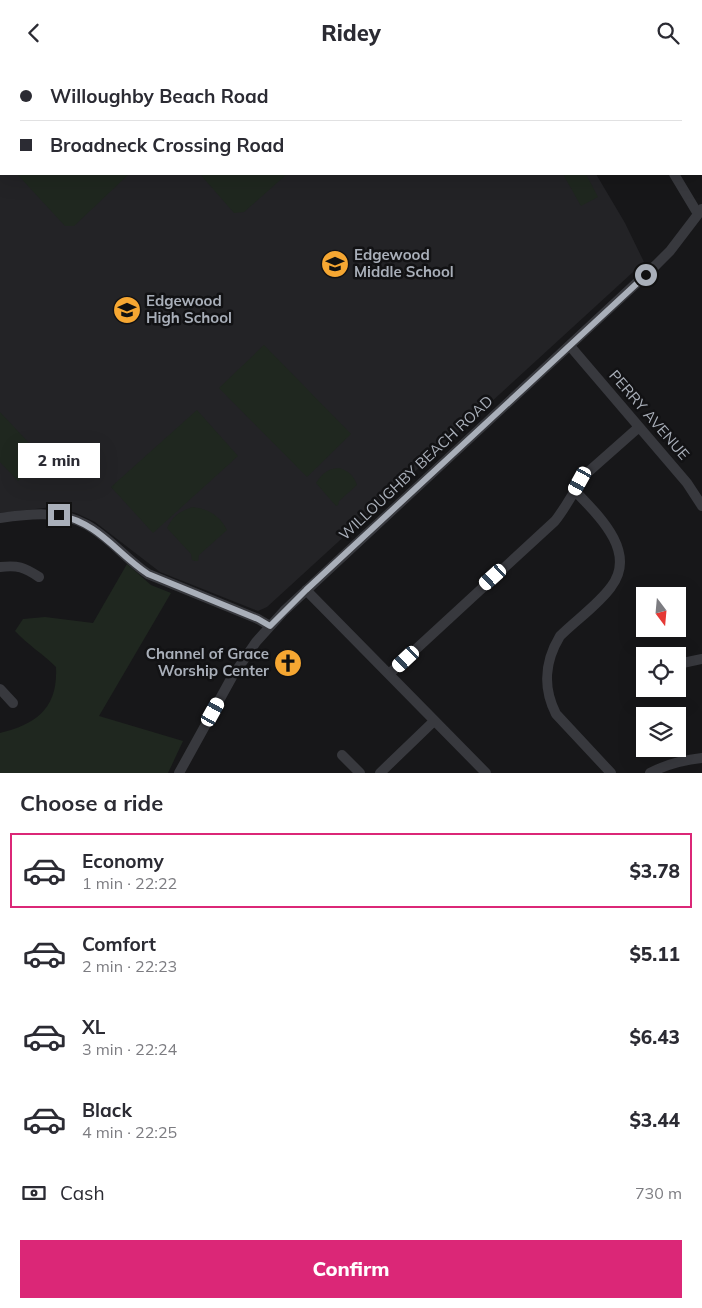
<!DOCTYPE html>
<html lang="en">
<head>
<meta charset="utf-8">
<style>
	body { margin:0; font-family:Mulish,sans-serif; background:#f7f7f7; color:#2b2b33; height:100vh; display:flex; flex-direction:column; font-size:19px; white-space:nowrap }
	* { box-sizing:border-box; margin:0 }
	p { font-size:16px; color:#7c7c81 }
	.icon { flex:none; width:28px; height:28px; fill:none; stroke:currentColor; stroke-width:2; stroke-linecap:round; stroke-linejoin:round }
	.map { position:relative; height:708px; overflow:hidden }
	.panel { display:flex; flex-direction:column; background:#fff; flex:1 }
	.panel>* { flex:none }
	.guide { position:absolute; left:0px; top:0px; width:702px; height:110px; box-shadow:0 5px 20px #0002; display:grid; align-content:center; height:110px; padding:0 20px; background:#fff }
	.needle { width:32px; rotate:164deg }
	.tools { position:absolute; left:636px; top:522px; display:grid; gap:10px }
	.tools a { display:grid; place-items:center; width:50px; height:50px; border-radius:0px; background:#fff; box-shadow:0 5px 20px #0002; font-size:25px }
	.end { position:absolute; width:22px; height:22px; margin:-11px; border:6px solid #a9afb9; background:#111; box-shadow:0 0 0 2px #111 }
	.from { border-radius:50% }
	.bubble { position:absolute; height:35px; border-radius:0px; background:#fff; box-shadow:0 5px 20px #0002; font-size:16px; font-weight:800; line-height:35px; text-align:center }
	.car { position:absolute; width:15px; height:30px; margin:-15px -8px; border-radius:6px; box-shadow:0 0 4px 1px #0007; background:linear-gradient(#fff 24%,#345 0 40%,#fff 0 76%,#345 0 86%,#fff 0) }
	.guide b { display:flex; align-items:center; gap:18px; height:48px; font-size:19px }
	.guide b+b { border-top:1px solid #e1e1e2 }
	.guide i { width:12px; height:12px; background:#2b2b33 }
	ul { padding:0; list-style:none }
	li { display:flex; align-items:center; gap:15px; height:75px; margin:0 10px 8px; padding:0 10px; border:2px solid transparent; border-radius:0px }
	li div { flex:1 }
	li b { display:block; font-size:19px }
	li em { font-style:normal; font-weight:800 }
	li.selected { border-color:#db2777 }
	li>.icon { width:45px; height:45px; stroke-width:1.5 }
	h2 { padding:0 20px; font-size:22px; line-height:60px }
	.pay { display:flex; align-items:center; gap:12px; height:55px; padding:0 20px; font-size:19px }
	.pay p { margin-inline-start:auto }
	.button { display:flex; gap:10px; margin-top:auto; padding:10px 20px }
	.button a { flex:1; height:58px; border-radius:0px; background:#db2777; color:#fff; font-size:20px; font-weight:800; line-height:58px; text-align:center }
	header { display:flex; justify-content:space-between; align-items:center; height:65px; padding:0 20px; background:#fff; font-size:22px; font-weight:800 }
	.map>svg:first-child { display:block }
	.built { fill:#232326 }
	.green { fill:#1f271f }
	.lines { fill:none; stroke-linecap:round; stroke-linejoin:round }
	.minor { stroke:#38393e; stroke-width:10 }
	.route { stroke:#a9afb9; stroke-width:6 }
	.labels { text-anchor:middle; stroke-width:5; stroke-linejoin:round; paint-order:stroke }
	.poi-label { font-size:15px; font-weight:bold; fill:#a9afb9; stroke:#121214; text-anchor:start }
	.street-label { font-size:15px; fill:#a9afb9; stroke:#121214 }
</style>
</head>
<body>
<header><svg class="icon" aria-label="back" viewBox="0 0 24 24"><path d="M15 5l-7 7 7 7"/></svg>Ridey<svg class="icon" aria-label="search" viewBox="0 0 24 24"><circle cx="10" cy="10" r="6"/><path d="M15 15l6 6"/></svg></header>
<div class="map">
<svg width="702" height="708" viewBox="0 0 702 708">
	<rect width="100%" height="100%" fill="#171719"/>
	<path class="built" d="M0,0L38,1H1V109H596L625,158L644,197L267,542L258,546L160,507L95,457L76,448L53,442L0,448Z
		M190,0H532L533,1H188Z"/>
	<path class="green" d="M17,109H129L74,161H65Z
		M200,109H287L244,147L234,148Z
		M563,109H586L598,132L581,141Z
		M264,280L351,369L307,412L219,323Z
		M197,345L238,391L153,468L111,422Z
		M0,347L43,393L18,416L0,397Z
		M339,403C349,406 354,411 357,420L339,436L338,440L336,441L316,418C323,408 327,404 339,403Z
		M193,442C210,445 219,450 227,465L199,490L198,496H195L192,495L191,489L167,463C173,451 180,446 193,442Z
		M127,499L151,520L171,528L99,651L183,676L168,708H0V668C37,659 58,643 56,602C43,589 28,580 15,566L23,554L45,552L93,558Z"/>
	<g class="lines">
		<path class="minor" d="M614,0L615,1
			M674,109L698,149
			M570,281L687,418L702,441
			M575,426C598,450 638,487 611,522C598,540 576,555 560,571C545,596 542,621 556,649L611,708
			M0,453C28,449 61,445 87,460C110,473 126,494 148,509L258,554L270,561
			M0,502C18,500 24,502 39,512
			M306,525L486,708
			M678,599L702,594
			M389,609L555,456C567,441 575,423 587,408L639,362
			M0,624L13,638
			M342,690L360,708
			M179,708L232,612L256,577L284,546L656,200L670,186L702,144
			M380,708L434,656
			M650,708C667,699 683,695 702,693"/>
	</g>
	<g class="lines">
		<path class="route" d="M59,450C100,459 115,487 148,509L258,554L270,561L306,525L646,210"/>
	</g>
	<defs>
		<g id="school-disc" transform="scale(1.4375)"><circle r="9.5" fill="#f6a732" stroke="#121214"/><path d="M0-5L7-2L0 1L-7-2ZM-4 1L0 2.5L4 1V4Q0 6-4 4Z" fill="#111"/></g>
		<g id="church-disc" transform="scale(1.4375)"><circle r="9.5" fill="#f6a732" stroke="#121214"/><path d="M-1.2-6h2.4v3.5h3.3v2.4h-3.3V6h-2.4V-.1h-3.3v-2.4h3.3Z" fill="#111"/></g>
	</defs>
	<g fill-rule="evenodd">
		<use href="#school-disc" x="335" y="199"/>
		<use href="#school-disc" x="127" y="245"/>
		<use href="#church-disc" x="288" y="598"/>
	</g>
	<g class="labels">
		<g class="poi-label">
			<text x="354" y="195">Edgewood<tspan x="354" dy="17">Middle School</tspan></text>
			<text x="146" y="241">Edgewood<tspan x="146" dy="17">High School</tspan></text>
			<text x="269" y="594" text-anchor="end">Channel of Grace<tspan x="269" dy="17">Worship Center</tspan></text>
		</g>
		<g class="street-label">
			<text transform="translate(649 350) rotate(49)" y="5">PERRY AVENUE</text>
			<text transform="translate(416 403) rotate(-43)" y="5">WILLOUGHBY BEACH ROAD</text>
		</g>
	</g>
</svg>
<div class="tools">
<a><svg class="needle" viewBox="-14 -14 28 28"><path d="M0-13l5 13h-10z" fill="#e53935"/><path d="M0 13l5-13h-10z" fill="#7c7c81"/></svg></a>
<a><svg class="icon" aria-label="locate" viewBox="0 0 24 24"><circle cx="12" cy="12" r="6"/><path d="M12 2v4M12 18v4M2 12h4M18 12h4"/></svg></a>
<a><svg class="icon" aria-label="layers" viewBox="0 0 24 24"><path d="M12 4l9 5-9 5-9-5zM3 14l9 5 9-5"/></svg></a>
</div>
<i class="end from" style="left:646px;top:210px"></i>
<i class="end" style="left:59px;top:450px"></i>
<div class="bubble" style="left:18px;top:378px;width:82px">2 min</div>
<i class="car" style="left:580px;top:416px;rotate:209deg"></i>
<i class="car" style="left:493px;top:512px;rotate:228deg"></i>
<i class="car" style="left:406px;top:594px;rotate:227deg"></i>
<i class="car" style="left:213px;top:647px;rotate:29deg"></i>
<div class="guide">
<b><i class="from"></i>Willoughby Beach Road</b>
<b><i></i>Broadneck Crossing Road</b>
</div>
</div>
<section class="panel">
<h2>Choose a ride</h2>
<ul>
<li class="selected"><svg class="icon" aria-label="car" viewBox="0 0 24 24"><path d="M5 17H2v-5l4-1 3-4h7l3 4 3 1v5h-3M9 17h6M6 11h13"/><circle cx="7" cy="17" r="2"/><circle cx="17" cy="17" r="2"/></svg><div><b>Economy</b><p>1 min · 22:22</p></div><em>$3.78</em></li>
<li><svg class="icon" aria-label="car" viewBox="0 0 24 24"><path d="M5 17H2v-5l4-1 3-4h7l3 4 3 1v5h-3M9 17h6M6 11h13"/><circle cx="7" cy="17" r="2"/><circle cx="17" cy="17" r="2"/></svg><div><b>Comfort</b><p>2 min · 22:23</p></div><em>$5.11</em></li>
<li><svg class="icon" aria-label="car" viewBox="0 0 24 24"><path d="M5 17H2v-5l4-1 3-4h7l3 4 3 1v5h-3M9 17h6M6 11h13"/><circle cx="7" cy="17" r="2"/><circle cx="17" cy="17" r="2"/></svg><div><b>XL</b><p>3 min · 22:24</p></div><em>$6.43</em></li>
<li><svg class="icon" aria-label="car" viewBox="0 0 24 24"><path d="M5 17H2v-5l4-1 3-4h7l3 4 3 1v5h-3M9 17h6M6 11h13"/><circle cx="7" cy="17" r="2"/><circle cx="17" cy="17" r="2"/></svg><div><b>Black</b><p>4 min · 22:25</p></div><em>$3.44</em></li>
</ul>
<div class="pay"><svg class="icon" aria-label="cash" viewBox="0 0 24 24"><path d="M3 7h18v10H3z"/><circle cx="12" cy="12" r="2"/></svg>Cash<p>730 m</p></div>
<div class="button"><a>Confirm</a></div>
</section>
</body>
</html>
